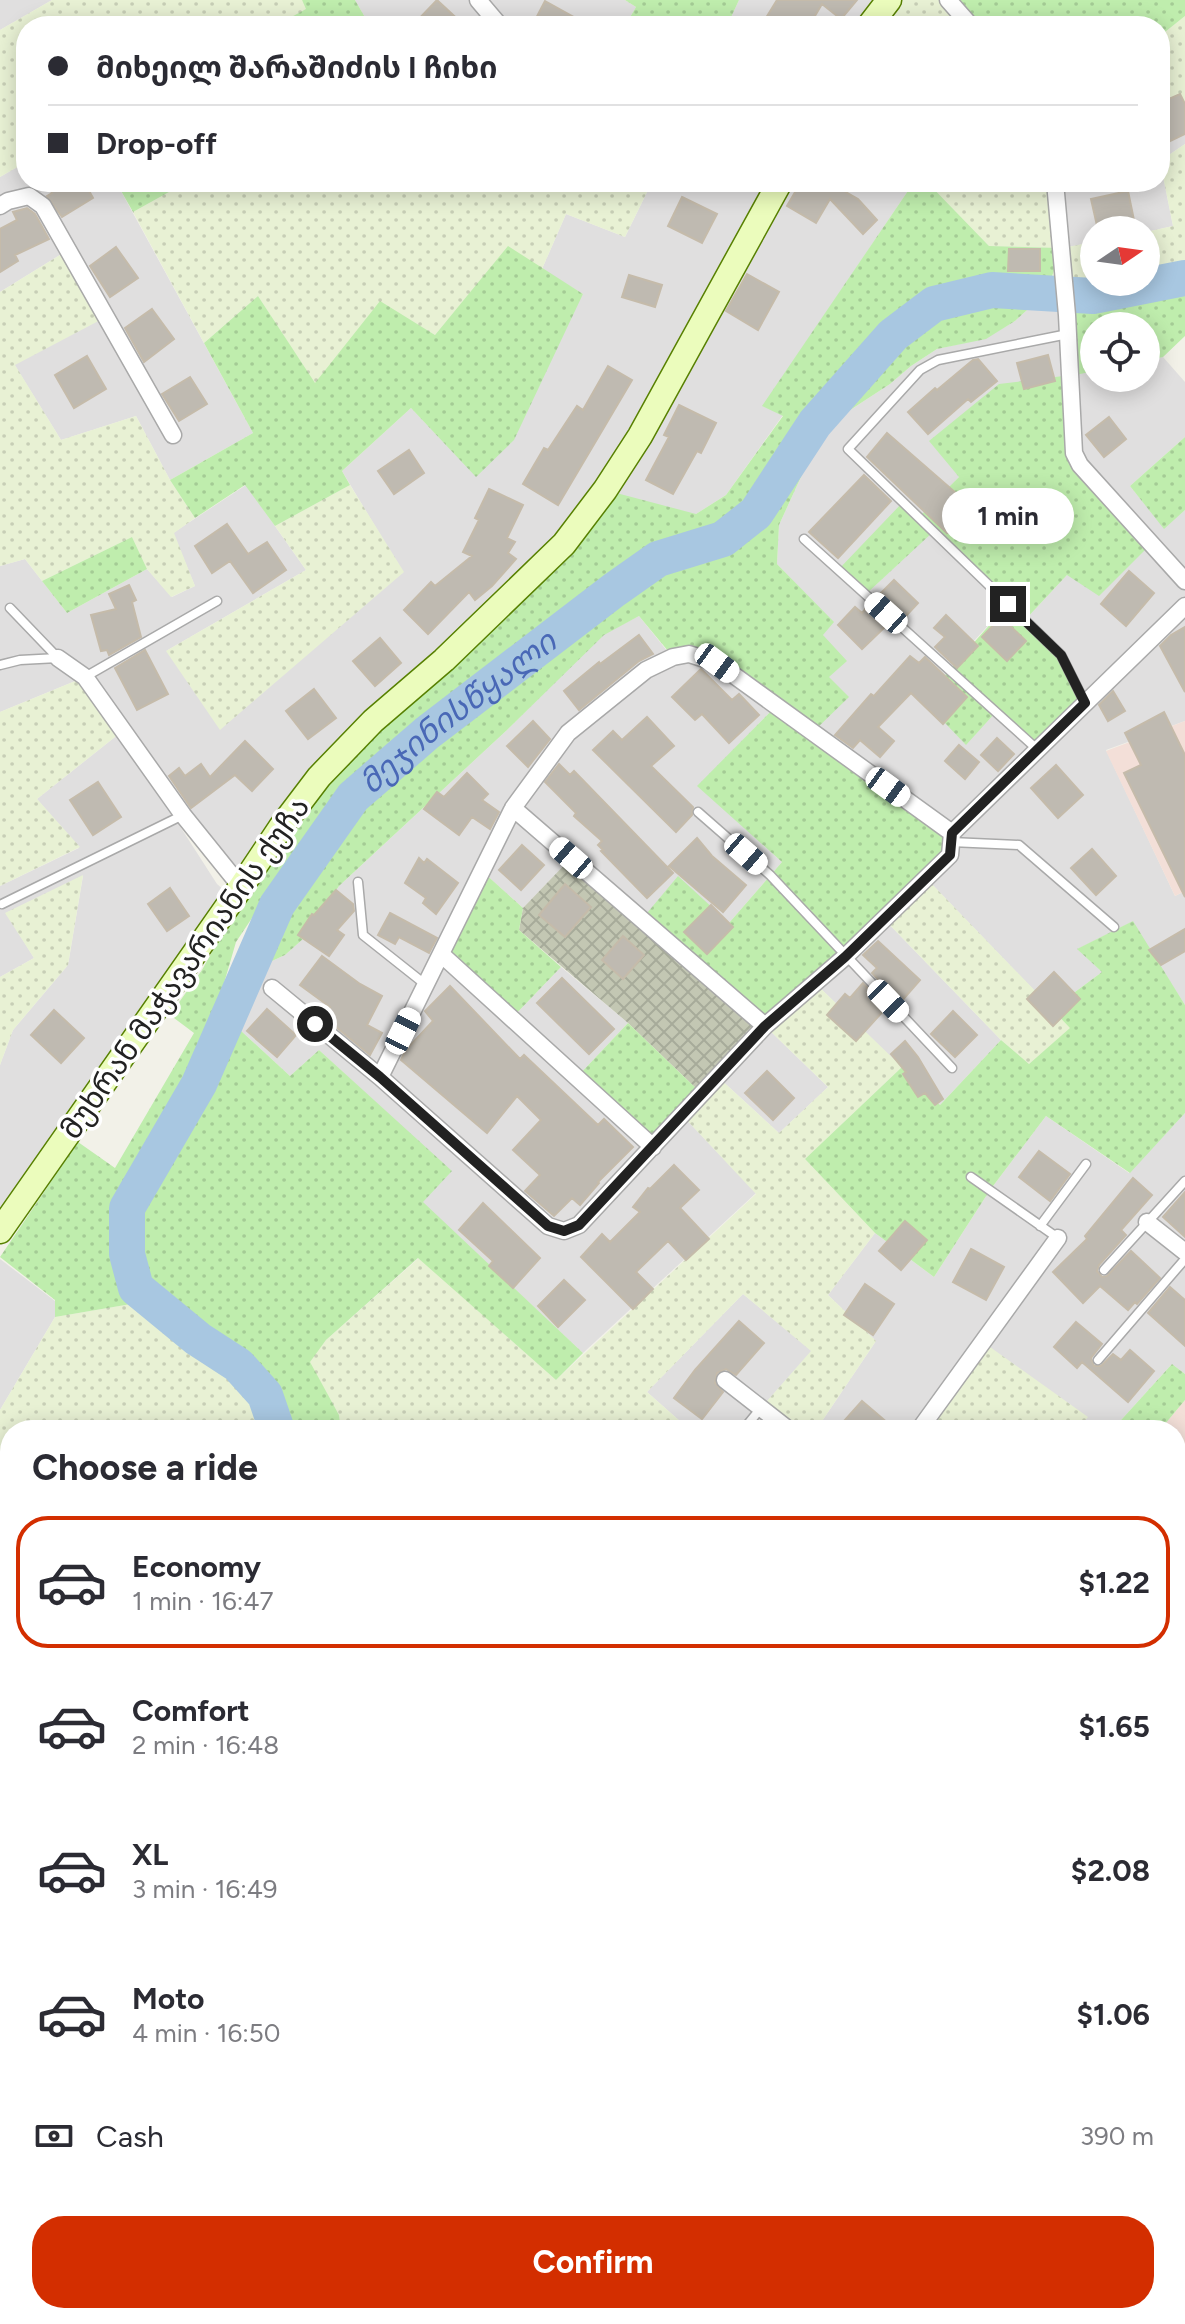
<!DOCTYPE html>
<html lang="en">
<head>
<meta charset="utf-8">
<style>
	body { margin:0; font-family:Figtree,"Noto Sans Georgian",sans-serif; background:#f2f2f3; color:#2b2b33; height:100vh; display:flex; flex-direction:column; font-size:30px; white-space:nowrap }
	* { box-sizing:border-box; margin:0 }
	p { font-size:26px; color:#7c7c81 }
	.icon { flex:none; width:44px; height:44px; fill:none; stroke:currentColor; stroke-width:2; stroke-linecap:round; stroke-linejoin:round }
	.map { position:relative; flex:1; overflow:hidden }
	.drawer { position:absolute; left:0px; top:1420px; width:1186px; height:904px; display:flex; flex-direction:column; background:#fff; border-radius:32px 32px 0 0; box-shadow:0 4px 20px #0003 }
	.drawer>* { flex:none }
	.hud { position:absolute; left:16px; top:16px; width:1154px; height:176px; border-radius:32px; box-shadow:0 4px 20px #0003; display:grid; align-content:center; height:176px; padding:0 32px; background:#fff }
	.needle { width:52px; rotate:77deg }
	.fabs { position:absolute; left:1080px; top:216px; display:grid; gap:16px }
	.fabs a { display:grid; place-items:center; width:80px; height:80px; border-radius:50%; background:#fff; box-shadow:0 4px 20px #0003; font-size:40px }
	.end { position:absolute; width:36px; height:36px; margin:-18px; border:10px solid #222; background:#fff; box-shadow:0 0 0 4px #fff }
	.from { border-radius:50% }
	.bubble { position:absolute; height:56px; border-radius:28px; background:#fff; box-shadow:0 4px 20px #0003; font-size:26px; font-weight:700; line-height:56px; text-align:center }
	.car { position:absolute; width:24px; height:48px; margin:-24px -12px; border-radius:10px; box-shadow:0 0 6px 2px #0007; background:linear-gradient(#fff 24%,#345 0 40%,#fff 0 76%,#345 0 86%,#fff 0) }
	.hud b { display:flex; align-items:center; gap:28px; height:76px; font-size:30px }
	.hud b+b { border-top:2px solid #e1e1e2 }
	.hud i { width:20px; height:20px; background:#2b2b33 }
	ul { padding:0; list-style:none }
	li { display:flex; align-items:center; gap:24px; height:132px; margin:0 16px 12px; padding:0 16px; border:4px solid transparent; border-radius:32px }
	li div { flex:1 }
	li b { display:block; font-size:30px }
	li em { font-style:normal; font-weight:700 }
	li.current { border-color:#d32e00 }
	li>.icon { width:72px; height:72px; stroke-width:1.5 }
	h2 { padding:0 32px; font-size:36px; line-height:96px }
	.pay { display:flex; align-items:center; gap:20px; height:88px; padding:0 32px; font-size:30px }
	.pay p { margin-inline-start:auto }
	.action { display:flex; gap:16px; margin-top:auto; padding:16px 32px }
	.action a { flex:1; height:92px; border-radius:32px; background:#d32e00; color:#fff; font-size:32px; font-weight:700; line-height:92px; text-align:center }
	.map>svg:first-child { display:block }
	.residential { fill:#e0dfdf; fill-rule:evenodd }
	.commercial { fill:#f3dfd8 }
	.construction { fill:url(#construction-cross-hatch) }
	.farmland { fill:url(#farmland-dots) }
	.grass { fill:url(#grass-dots) }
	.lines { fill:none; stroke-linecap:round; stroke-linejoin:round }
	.river { stroke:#a8c7e1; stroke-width:36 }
	.building { fill:#bfbab1; stroke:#c5bbaa; stroke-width:2 }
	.lane-casing { stroke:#a9a9a9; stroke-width:11 }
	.street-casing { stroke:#a9a9a9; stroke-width:19 }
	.secondary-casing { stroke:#578001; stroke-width:27 }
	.highway-casing { stroke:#e2243b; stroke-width:33 }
	.path { stroke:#fe9c6d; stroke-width:4; stroke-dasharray:4 4; stroke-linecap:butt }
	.lane { stroke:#fff; stroke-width:8 }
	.street { stroke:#fff; stroke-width:16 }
	.secondary { stroke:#ebfcbc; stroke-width:24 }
	.highway { stroke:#eb928f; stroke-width:30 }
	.route { stroke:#222; stroke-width:10 }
	.labels { text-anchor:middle; stroke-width:7; stroke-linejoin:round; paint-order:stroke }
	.street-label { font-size:30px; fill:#222; stroke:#fff }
	.water-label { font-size:32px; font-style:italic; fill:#4968b6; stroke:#fff }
</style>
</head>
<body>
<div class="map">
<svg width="1185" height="2324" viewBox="0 0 1185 2324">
	<defs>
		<pattern id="construction-cross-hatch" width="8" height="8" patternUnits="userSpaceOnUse" patternTransform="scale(2)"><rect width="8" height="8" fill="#c3c7b3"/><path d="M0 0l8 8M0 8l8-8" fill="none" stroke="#a7ab9a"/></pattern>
		<pattern id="farmland-dots" width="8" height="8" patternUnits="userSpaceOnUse" patternTransform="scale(2)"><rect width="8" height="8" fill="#e8f1d4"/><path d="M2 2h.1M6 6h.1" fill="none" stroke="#c7ceb6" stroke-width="1.8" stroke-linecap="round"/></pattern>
		<pattern id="grass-dots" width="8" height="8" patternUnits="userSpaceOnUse" patternTransform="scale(2)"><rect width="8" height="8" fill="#bfedad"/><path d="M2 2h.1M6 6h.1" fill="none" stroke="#a4cb95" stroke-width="1.8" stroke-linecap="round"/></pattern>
	</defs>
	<rect width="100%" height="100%" fill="#f2f1e8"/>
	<path class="residential" d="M0,0H52L0,30Z
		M355,0H625L636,7L625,26H370Z
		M739,0H889L869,26H727Z
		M1160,82L1185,117V144L1160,161L1173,226L1146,232L1094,230V242L1062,248L1055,182H1160Z
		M26,162V182H116L253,433L170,480L136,416L61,440L14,364L105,317L68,250L0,292V177Z
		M652,182H914L763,406L783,415L726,495L696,514L241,887L85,677L0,712V566L25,559L67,613L147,569L172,597L195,586L173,533L246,485L306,570L166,651L403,573L342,471L411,408L476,476L583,294L542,269L566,214L625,237Z
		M1046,293L1093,296L1067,315L1071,375L1094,371V378H1146V361L1163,357L1185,382V437L1130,486L1164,528L1185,510V721L1106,750L1175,896L1185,891V1005L1132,922L1078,949L1102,972L1052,1009L926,878L813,733L829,677L823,634L833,622L777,564L779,525L817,442L841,416L890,384L911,366L937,349L986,338L1015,321ZM930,442L1067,575L1025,620L996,712L966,744L948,669L1008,604L933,531L866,594L919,518L960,476Z
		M639,616L672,657L689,654L776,706L698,786L782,862L729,923L642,919L571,858L523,908L483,872L512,1018L561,967L628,1023L577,1077L682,1115L756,1193L583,1353L422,1202L451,1172L319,1050L290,1076L227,1018L248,972L285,955L303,939L339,886L507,730L604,634Z
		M120,733L217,884L226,892L0,1212V1065L13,1030L68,965L83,876L6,913L34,958L0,977V886L79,848L37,799Z
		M883,918L1001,1040L940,1105L814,982Z
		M765,1026L828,1087L779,1133L718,1077Z
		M1185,1113V1374L1172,1364L1112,1430H1077L1087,1417L919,1430H816L876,1341L828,1295L875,1233L934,1277L990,1190L1046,1116L1129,1173Z
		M0,1259L55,1301V1317L0,1410Z
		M743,1294L812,1351L761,1408L789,1430H690L647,1392Z
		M0,1745L10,1750V1830L0,1824Z
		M86,2314H267L259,2324H96Z
		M997,2314H1103L1115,2324H987Z"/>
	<path class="commercial" d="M1185,721V891L1175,896L1106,751Z
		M1185,1400V1496L1176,1489V1430H1160Z
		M1176,1804L1185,1811V1943L1176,1936Z
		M475,2314H575L566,2324H485Z
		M626,2314H841L831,2324H617Z"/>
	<path class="construction" d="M571,858L765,1026L702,1094L628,1023L519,930L523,908Z
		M1185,1713V1797L1176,1786V1722Z"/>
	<path class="farmland" d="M52,0H302L307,9L275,26H26V162L0,177V30Z
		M889,0H948L971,26H869Z
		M1185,16V117L1160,82V36Z
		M1185,144V278L1093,296L1046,293L1062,248L989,246L927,182H1055L1062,248L1094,242V282H1146V232L1173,226L1160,161Z
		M187,182H652L625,237L566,214L542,269L508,247L435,335L380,302L315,384L258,296L204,343L133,212Z
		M68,250L106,317L15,365L61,440L136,416L170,480L195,518L174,533L195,586L171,597L147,569L132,537L42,581L25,559L0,566V292Z
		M350,485L404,572L220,730L166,651L306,570L275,526Z
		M85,677L120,733L37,799L80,847L0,886V712Z
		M83,875L68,965L13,1030L0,1065V977L34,958L5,913Z
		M926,878L1071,1028L1029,1064L1001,1040L883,918Z
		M814,982L902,1067L805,1159L875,1233L828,1295L876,1341L816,1430H789L761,1408L811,1351L743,1294L647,1392L690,1430H341L339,1415L309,1362L326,1340L419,1258L556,1380L756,1194L682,1115L718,1077L779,1133L828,1087L765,1026Z
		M131,1304L190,1352L228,1377L253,1406L262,1430H10V1606L0,1602V1410L55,1317Z
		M983,1342L1088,1417L1077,1430H919Z
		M0,1842L10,1847V1953L0,1955Z
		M1176,1999L1185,2008V2138L1176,2148Z
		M4,2050L10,2056V2148L0,2138V2056Z
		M10,2241V2314H86L96,2324H0V2249Z"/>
	<path class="grass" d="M302,0H355L370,26H275L306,9Z
		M625,0H739L727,26H625L636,7Z
		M948,0H1185V16L1160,36V26H1056L1048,16L1036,26H971Z
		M116,182H187L133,212Z
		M914,182H927L989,246L1062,248L1046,293L1015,321L986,339L937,349L911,366L890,384L841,416L817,442L779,525L777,564L834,622L823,635L847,661L829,677L849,697L813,732L952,833L950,855L765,1026L642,919L678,876L729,923L782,862L697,786L776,706L717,663L673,657L639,616L604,635L507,730L339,886L303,939L285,955L248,972L277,906L264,900L236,942L213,1021L122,1195L110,1229L116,1264L131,1304L55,1317V1300L0,1257L78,1142L115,1168L194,1033L170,1015L202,970L281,827L605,490L696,514L726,495L783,416L762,406Z
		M508,246L583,294L514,440L476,477L411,408L342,471L350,485L275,526L245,485L195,518L170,480L253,433L204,343L258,296L315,383L380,301L435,335Z
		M1185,278V336L1163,357L1146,361V326H1094V371L1071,376L1074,453L1151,544L1099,596L1067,575L1025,620L1061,655L1085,703L1038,750L996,712L966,745L923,700L1008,604L933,532L865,595L838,570L903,502L919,517L959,477L929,441L999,384L1071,375L1067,315L1093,296Z
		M1185,437V510L1164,529L1130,486Z
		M132,537L147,569L67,613L42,581Z
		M482,871L523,908L519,930L561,967L512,1018L441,954Z
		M1133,921L1185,1005V1113L1130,1173L1046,1116L990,1190L934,1277L875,1233L805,1159L902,1067L940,1105L1001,1040L1029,1064L1070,1028L1052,1009L1102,972L1077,949Z
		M227,1018L290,1076L319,1050L452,1171L423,1202L583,1353L556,1380L418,1258L326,1340L310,1362L339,1415L341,1430H277L265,1395L238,1365L198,1339L136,1288L127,1254V1208L199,1084Z
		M628,1023L702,1094L653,1147L577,1077Z
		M1172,1364L1185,1374V1400L1160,1430H1112Z
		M1176,1489L1185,1496V1679L1176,1688Z
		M10,1967V2056L4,2050L0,2056V1969Z
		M0,2138L10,2149V2241L0,2249Z
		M267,2314H475L485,2324H376L372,2320L368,2324H259Z
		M841,2314H996L987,2324L830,2323Z"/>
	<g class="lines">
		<g class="river">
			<path id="s1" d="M277,1430L265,1395L238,1365L198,1339L136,1288L127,1254V1208L199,1084L277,905L353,797L427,733L614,590L658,559L723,539L756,513L815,423L893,335L934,304L992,290L1093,296L1185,278"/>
			<path d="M0,1969L10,1967"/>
		</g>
	</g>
	<path class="building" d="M437,0L465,26H412Z
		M777,0H857L841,19L822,4L809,26H761Z
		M545,1L590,26H532Z
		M1180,94L1185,104V134L1160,146V103Z
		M45,182H84L93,198L62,217L47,196L52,193Z
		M801,182H828L858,199L877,220L863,234L830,199L816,223L787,206Z
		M1128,191L1136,230H1098L1091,199Z
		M682,197L717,214L702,243L668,226Z
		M27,208L35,214L49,239L15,255L18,261L0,272V229L17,220L13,212Z
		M116,247L138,278L110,297L90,266Z
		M1009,249H1040V271H1008Z
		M747,274L779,292L758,330L726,311Z
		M629,275L662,285L655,307L622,297Z
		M152,309L174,339L144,362L125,328Z
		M1048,355L1055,381L1024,389L1017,363Z
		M87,356L106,389L74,408L55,375Z
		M978,359L997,381L971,402L968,399L928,434L908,412L935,388L937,390L973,360Z
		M608,366L632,380L558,505L523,484L544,448L548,450L577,406L583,410Z
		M190,377L207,404L179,421L162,394Z
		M679,405L716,423L701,453L697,451L673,494L646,480L669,437L664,435Z
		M1109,417L1126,439L1104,457L1086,435Z
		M887,433L972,507L947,533L867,457Z
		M409,450L424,473L394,494L378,471Z
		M864,475L891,501L838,558L809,532Z
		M489,489L523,505L507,538L515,542L508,553L516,559L492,586L475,600L469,592L428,634L404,610L431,582L435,586L472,556L463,552L479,520L475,518Z
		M227,524L248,554L267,542L286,570L253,593L230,561L212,573L195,546Z
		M1129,571L1154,593L1126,626L1101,604Z
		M894,580L918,603L904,618L878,596Z
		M129,585L136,600L132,602L141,637L109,655L107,650L101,651L91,615L116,609L109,594Z
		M868,606L888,624L862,649L838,625L855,607L862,613Z
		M946,615L978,646L957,668L935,647L945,637L934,628Z
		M1001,617L1026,641L1007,661L982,637Z
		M1185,627V692L1160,646L1171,635Z
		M639,635L653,654L639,661L579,710L564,691L599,662L600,664Z
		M380,638L401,663L375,686L353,661Z
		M145,650L168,694L137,710L115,668Z
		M910,656L919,663L925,657L967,697L943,724L911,693L878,727L894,741L880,757L860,740L853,748L835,735L871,694L874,696Z
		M701,669L732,700L739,694L759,715L729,743L702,714L695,720L672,697Z
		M314,689L336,718L308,739L286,711Z
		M1113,691L1125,711L1108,721L1099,705Z
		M1164,712L1185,755V897L1124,773L1141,765L1125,733Z
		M647,717L674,746L651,766L693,807L692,815L676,832L593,750L613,731L622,740Z
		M533,721L550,739L528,767L507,746Z
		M997,738L1014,754L998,771L981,755Z
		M245,741L273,769L252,791L235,775L191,808L169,776L179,768L185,776L201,764L210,777Z
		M959,745L979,762L965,779L945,761Z
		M559,764L570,775L574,771L673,873L647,898L601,851L603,850L598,845L602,841L574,816L576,813L545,782Z
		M1056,765L1083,795L1058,818L1031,788Z
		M467,773L488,794L482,800L499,812L490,829L472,817L459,835L424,809L437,792L444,797Z
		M98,782L121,817L93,835L70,800Z
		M697,838L712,856L746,885L723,912L669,866Z
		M522,845L544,865L521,890L499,870Z
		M1092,849L1116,876L1096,895L1071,868Z
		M419,858L424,863L427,859L458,883L436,914L423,903L426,898L405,883Z
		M565,884L591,907L565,937L539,915Z
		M170,888L189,916L167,931L148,904Z
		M336,890L353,904L354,911L337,930L344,935L329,956L298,935L312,914L314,915Z
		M711,905L733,927L707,954L684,932Z
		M390,913L437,938L429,953L399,937L395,944L378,935Z
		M1185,929V951L1161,965L1149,950Z
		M623,936L644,955L623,979L602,960Z
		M878,941L920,980L900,1003L872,973L877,968L863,955Z
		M322,956L360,984L382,996L367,1025L382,1033L370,1055L324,1017L330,1007L300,985Z
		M1054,972L1080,999L1053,1026L1027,999Z
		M562,978L614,1029L589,1054L537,1003Z
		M863,983L886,1008L856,1041L827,1015L845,994L850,998Z
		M450,986L520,1059L524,1055L598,1125L604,1119L633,1147L598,1182L599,1183L580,1205L572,1198L554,1216L525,1191L540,1175L513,1150L541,1120L517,1096L487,1133L401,1060L405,1051L433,1021L425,1011Z
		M267,1009L296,1035L277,1057L247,1031Z
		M54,1010L84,1038L61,1063L31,1035Z
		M953,1011L977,1035L955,1057L931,1034Z
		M905,1041L918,1057L943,1099L935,1105L925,1093L918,1097L903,1074L906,1072L891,1054Z
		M767,1071L794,1098L773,1120L745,1093Z
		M1039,1151L1070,1174L1050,1201L1019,1177Z
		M674,1165L699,1190L680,1208L709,1239L686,1260L668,1241L636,1272L653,1289L633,1309L581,1257L602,1234L610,1242L640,1212L633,1207L648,1188L650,1189Z
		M1133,1178L1152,1195L1121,1230L1126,1235L1099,1265L1097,1271L1102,1277L1107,1276L1131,1251L1160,1278L1137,1304L1135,1302L1128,1310L1100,1286L1083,1303L1053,1272L1087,1239L1085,1236Z
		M1185,1192V1237L1163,1217Z
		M483,1203L540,1258L513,1288L489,1266L493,1261L459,1230Z
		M905,1221L927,1240L901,1270L879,1251Z
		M971,1249L1004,1267L986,1300L953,1282Z
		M564,1280L585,1300L558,1327L538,1306Z
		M865,1284L894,1304L873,1335L844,1315Z
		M1170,1287L1185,1300V1346L1148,1313Z
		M739,1321L764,1343L736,1375L726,1369L717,1373L715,1383L723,1392L702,1419L674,1398L695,1370Z
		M1076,1322L1102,1344L1091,1358L1094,1366H1101L1113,1354L1121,1360L1130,1350L1154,1371L1128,1402L1082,1362L1077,1368L1054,1347Z
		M862,1401L896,1430H836Z"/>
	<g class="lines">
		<g class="lane-casing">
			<path id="lane" d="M1068,334L938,360L920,370L848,449L1061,655L1085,703
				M804,539L1038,750
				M0,665L20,660L58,658L10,608
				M85,677L217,601
				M698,812L770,875L952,1068
				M951,842L1019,845L1114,927
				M358,882L363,935L426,985
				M2,904L183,815
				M971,1177L1058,1238
				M1040,1226L1086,1164
				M1104,1270L1185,1181
				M1098,1360L1185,1259
				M743,1430L761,1408
				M1176,2188L1185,2179
				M700,2314L710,2324
				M830,2323L831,2324
				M259,2324L267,2314"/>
		</g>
		<g class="street-casing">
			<path id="street" d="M478,0L500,26
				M948,0L971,26
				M1055,182L1067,315L1074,453L1080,465L1185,581
				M0,206L8,201L29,196L43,206L173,435
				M58,658L85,677L183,815L241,887
				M513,808L765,1026
				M441,954L653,1147
				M272,988L380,1077L548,1226L564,1231L579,1225L765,1026L845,957L950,855L952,833L1185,606
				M380,1077L513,808L568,733L646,670L673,657L689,654L717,663L952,833
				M1147,1222L1185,1252
				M725,1380L789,1430
				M919,1430L1058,1238
				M0,1674L10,1679
				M1176,1796L1185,1805
				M0,1832L10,1837
				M1176,2230L1185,2239
				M86,2314L96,2324"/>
		</g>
		<g class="secondary-casing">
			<path id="secondary" d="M869,26L889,0
				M0,1231L241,887L281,827L319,777L373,721L444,660L564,544L605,490L640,436L780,182"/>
		</g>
		<g class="highway-casing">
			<path id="highway" d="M1176,1699L1185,1690
				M594,2324L603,2314"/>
		</g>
		<path class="path" d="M0,2204L10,2202"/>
		<use href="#lane" class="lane"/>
		<use href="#street" class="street"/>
		<use href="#secondary" class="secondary"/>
		<use href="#highway" class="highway"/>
	</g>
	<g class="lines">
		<path class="route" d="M315,1024L380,1077L548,1226L564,1231L579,1225L765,1026L845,957L950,855L952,833L1085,703L1061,655L1008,604"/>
	</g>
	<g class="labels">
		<g class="street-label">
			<text transform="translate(185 968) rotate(-55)" y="10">მუხრან მაჭავარიანის ქუჩა</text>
		</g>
		<g class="water-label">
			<text dy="11" stroke="none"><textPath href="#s1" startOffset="892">მეჯინისწყალი</textPath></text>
		</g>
	</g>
</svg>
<div class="fabs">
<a><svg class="needle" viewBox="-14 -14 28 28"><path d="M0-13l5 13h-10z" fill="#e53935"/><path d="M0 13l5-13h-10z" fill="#7c7c81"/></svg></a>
<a><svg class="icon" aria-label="locate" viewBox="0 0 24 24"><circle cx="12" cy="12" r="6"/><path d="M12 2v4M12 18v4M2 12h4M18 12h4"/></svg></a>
</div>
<i class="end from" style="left:315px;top:1024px"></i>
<i class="end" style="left:1008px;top:604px"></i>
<div class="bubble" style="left:942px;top:488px;width:132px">1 min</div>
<i class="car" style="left:886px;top:613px;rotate:312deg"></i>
<i class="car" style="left:717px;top:663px;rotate:126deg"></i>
<i class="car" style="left:888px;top:787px;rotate:126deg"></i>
<i class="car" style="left:746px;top:854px;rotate:131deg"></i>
<i class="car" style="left:571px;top:858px;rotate:311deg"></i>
<i class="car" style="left:888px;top:1001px;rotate:136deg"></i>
<i class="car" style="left:403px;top:1031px;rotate:26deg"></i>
<div class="hud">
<b><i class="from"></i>მიხეილ შარაშიძის I ჩიხი</b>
<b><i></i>Drop-off</b>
</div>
<section class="drawer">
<h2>Choose a ride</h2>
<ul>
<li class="current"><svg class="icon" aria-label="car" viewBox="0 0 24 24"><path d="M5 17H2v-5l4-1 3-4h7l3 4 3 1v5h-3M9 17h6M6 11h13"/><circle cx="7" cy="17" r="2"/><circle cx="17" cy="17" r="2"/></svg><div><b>Economy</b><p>1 min · 16:47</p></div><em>$1.22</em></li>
<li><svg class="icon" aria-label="car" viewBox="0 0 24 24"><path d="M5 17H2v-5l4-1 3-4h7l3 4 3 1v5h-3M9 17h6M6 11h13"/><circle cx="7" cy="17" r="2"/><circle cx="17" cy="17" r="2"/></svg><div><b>Comfort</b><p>2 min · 16:48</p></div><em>$1.65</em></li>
<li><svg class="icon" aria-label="car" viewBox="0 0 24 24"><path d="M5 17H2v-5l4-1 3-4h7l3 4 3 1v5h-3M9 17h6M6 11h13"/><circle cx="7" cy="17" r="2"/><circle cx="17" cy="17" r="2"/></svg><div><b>XL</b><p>3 min · 16:49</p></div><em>$2.08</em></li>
<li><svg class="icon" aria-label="car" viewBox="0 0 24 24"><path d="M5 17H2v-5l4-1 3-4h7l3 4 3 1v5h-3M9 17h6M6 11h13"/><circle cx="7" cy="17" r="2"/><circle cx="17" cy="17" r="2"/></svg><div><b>Moto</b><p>4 min · 16:50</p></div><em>$1.06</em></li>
</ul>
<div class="pay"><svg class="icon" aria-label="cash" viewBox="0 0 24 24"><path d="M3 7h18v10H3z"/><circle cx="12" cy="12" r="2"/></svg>Cash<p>390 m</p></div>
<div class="action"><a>Confirm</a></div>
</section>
</div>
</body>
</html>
